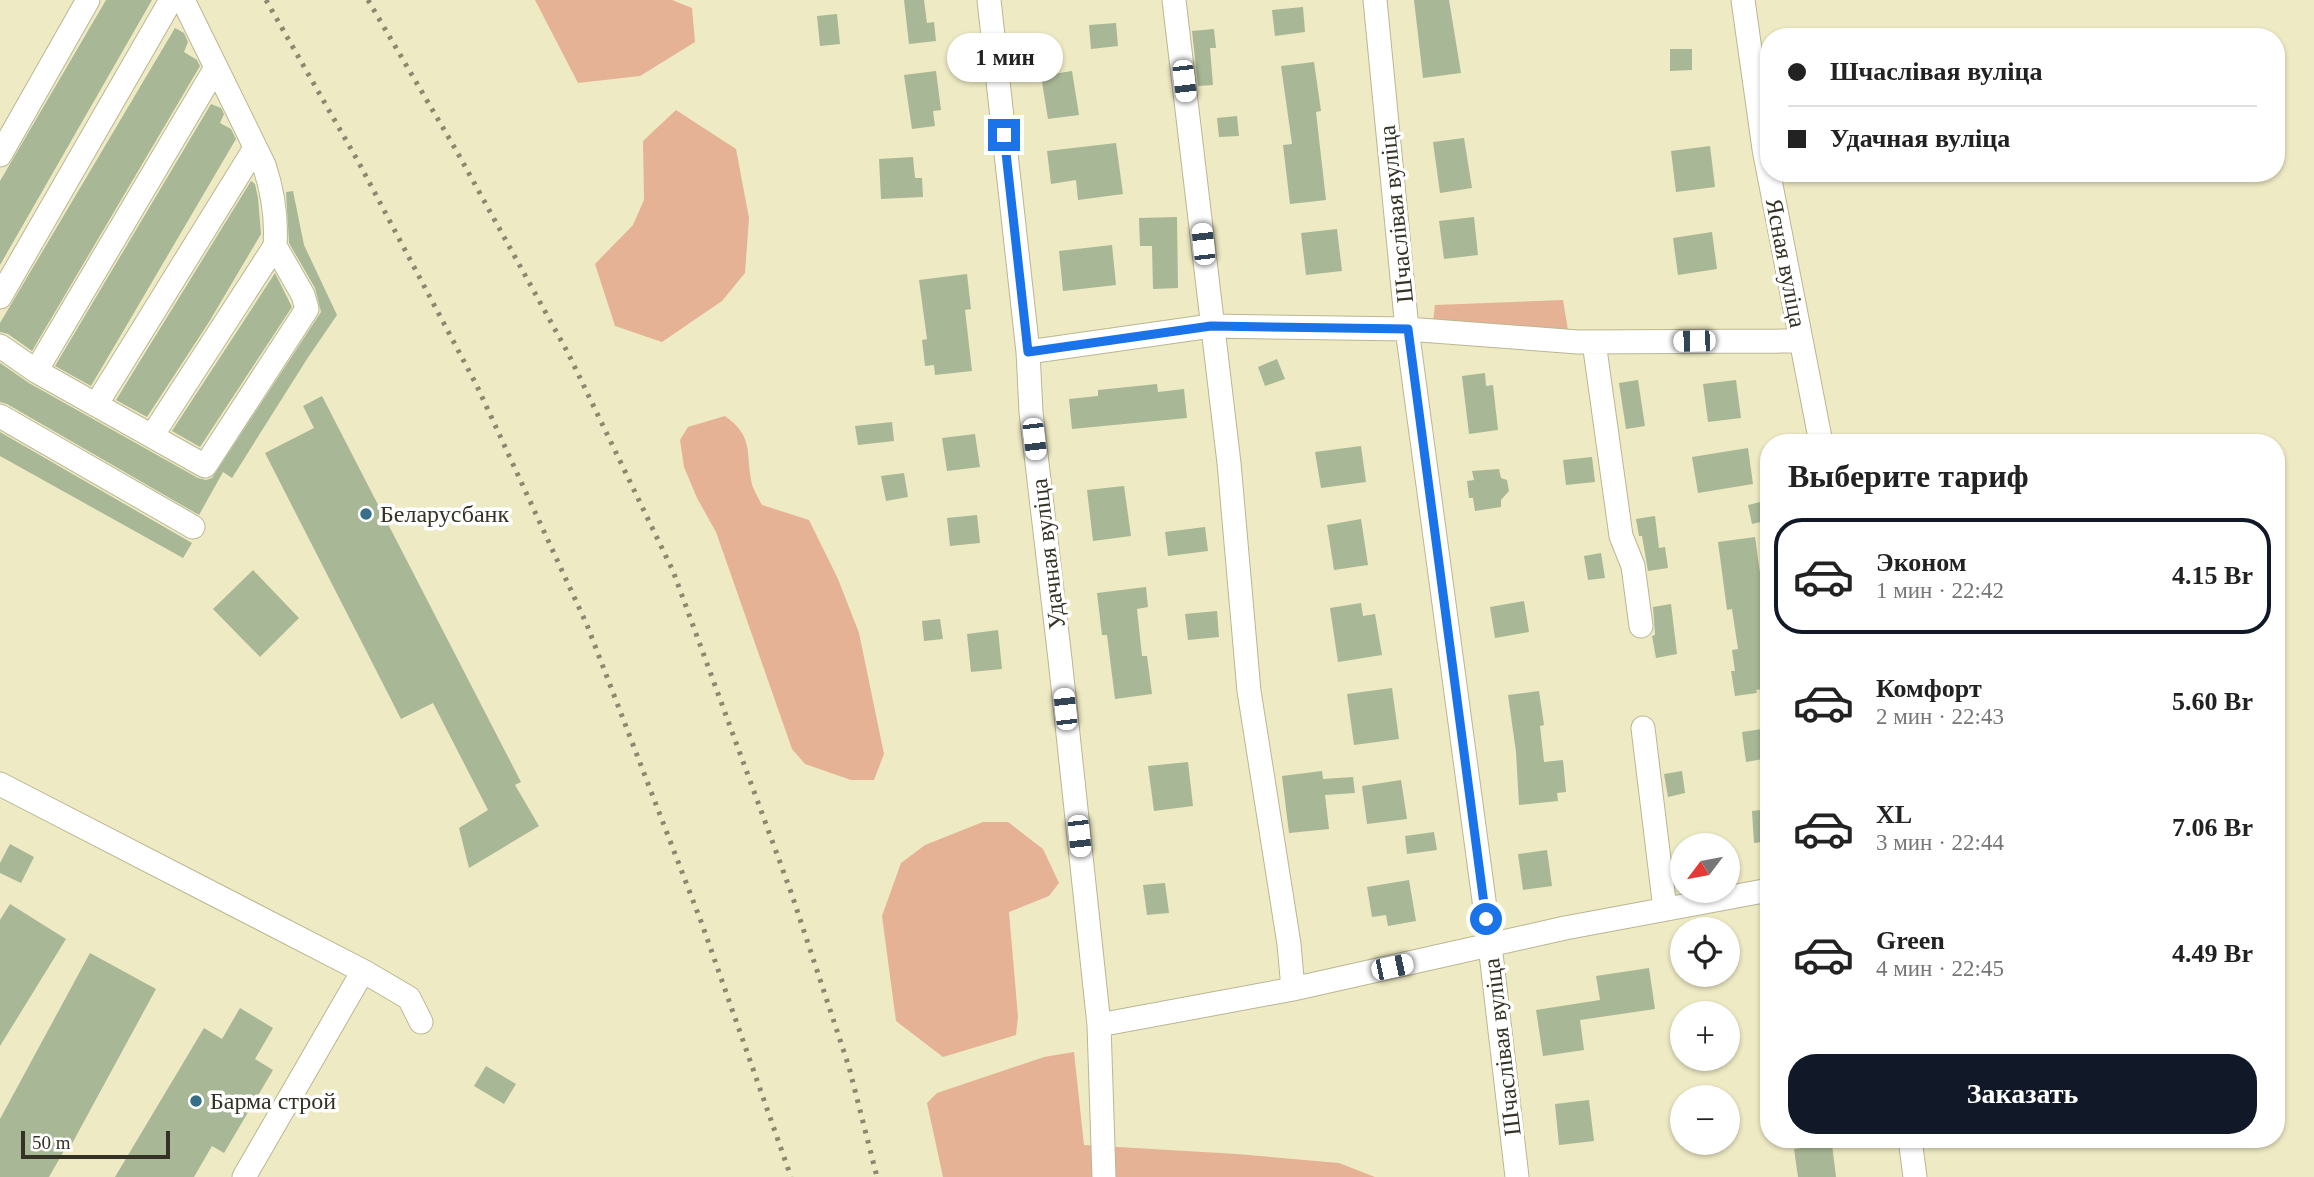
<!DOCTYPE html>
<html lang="ru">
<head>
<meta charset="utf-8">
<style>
	body { margin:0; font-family:"Times New Roman",serif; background:#f6f6f6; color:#222; height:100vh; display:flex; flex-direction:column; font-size:26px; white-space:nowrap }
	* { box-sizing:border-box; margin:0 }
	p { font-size:23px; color:#767676 }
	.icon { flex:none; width:38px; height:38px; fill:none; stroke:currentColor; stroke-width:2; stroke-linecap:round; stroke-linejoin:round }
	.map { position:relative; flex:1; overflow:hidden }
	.side { position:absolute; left:1760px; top:434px; width:525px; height:714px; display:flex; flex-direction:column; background:#fff; border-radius:28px; box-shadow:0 2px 5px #0004 }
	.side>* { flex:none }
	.hud { position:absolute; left:1760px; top:28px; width:525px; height:154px; border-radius:28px; box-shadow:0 2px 5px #0004; display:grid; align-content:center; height:154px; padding:0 28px; background:#fff }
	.needle { width:46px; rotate:238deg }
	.fabs { position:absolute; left:1670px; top:833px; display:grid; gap:14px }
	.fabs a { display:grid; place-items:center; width:70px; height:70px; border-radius:50%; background:#fff; box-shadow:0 2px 5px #0004; font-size:35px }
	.scale { position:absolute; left:21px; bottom:18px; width:149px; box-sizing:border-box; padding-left:7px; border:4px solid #343224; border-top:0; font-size:19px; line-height:24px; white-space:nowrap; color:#343224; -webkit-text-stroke:5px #fff; paint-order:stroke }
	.end { position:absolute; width:32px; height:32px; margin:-16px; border:9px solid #1a73e8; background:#fff; box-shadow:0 0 0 4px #fff }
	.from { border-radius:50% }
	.bubble { position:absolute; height:49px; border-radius:24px; background:#fff; box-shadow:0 2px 5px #0004; font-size:23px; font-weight:600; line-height:49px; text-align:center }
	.car { position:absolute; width:21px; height:42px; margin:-21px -10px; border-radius:9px; box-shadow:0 0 5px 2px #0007; background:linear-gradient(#fff 24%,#345 0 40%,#fff 0 76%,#345 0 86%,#fff 0) }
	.hud b { display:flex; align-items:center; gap:24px; height:66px; font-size:26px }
	.hud b+b { border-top:2px solid #e0e0e0 }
	.hud i { width:18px; height:18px; background:#222 }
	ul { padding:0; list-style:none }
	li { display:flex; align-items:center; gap:21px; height:116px; margin:0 14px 10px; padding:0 14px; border:4px solid transparent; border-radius:28px }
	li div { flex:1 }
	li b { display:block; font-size:26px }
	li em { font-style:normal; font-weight:600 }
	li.active { border-color:#111827 }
	li>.icon { width:63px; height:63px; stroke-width:1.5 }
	h2 { padding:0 28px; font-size:32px; line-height:84px }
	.button { display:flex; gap:14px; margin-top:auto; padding:14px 28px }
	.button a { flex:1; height:80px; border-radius:28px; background:#111827; color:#fff; font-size:28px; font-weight:600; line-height:80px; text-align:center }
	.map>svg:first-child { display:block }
	.green { fill:#e5b295 }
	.building { fill:#a8b796 }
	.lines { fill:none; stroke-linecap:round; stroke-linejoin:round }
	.minor-casing { stroke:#bbb692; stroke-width:25 }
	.minor { stroke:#fff; stroke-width:23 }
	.rail { stroke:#8b886f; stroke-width:5; stroke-dasharray:3.5 7; stroke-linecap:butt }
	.route { stroke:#1a73e8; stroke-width:9 }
	.poi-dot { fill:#356f88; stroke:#fff; stroke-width:2.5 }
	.labels { text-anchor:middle; stroke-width:7; stroke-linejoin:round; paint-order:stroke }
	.street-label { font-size:24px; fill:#343224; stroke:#fff }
	.poi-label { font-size:24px; fill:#343224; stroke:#fff; text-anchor:start }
</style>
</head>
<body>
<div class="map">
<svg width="2314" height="1177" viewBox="0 0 2314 1177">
	<rect width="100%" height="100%" fill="#eeeac4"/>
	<path class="green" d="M535,0H672L692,8L695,42L640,76L578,83Z
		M676,110L736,149L749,218L745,273L722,301L662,342L615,326L595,264L633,225L644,200L643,141Z
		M1563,300L1568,330L1433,321L1435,305Z
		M725,416C753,436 746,450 751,480C752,488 758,497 762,505L809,520L838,579L859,633L884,754L874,780H851L805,764L792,749L716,532L697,498L684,467L680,440L688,427Z
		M983,822H1008L1043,849L1059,883L1049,896L1009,912L1018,1017L1016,1035L943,1057L896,1021L882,916L901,863L925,845Z
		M1074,1052L1084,1145L1237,1154L1339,1163L1375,1177H943L927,1103L937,1093L1044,1057Z"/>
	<path class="building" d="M106,0H152L0,265V181Z
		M904,0H924L927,23L934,22L936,41L909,44Z
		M1414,0H1449L1461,73L1423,78Z
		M1303,7L1305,32L1275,36L1272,10Z
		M837,14L840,44L820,46L817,16Z
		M1116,23L1118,46L1091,49L1089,25Z
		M175,28L184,33L188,42L184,52L197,60L200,66L32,351L8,334L0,332V323Z
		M1214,29L1216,48H1210L1213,85L1198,86L1192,31Z
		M1670,49H1692V70L1670,71Z
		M1314,62L1321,111L1316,112L1326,200L1290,204L1283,145L1292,144L1281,66Z
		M936,71L941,110L933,111L935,126L912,129L904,75Z
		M1072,71L1079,115L1048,119L1041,76Z
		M211,104L221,108L224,114L220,123L231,129L236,139L91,386L55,366Z
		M1237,116L1239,136L1219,137L1217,118Z
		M1464,138L1472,188L1440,193L1433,142Z
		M1116,143L1123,194L1078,200L1076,180L1051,184L1047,151Z
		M1710,146L1715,187L1676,192L1671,151Z
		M913,157L915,178H922L923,197L881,199L879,159Z
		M251,181L255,184L258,198L261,234L209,322L147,417L116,400Z
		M293,191L304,245L337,315L307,359L232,478L223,472L199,515L7,404L0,402V363L29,383L198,478L206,480L212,478L321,312L315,288L289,243L286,192Z
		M1177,217L1178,288L1153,289L1152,246H1140L1139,218Z
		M1474,217L1478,255L1444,259L1439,221Z
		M1337,229L1342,271L1306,275L1301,233Z
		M1712,232L1717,269L1678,275L1673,238Z
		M1112,245L1116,285L1063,291L1059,251Z
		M275,273L292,307L200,447L172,431Z
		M967,274L971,309L965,310L972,371L935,375L934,365L925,366L922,340L927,339L919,280Z
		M1277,359L1285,379L1265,386L1258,367Z
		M1485,373L1486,386L1493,385L1498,430L1469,434L1462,376Z
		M1638,380L1645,426L1626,429L1619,383Z
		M1736,380L1741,418L1708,422L1703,384Z
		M1157,384L1158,392L1184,389L1187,418L1072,429L1069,399L1098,396V390Z
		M322,396L521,782L515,785L539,826L469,868L459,828L488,810L433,703L401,719L265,453L314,428L303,406Z
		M892,422L894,441L858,445L855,426Z
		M0,432L192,543L183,558L0,456Z
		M975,434L980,467L947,471L942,438Z
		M1361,446L1366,482L1321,488L1315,452Z
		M1748,448L1753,484L1698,493L1692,457Z
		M1592,457L1595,482L1566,485L1563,460Z
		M1499,469L1501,478L1507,480L1509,491L1501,500V507L1475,511L1473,498H1469L1467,481L1474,480L1472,471Z
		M904,473L908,497L886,501L881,476Z
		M1124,486L1131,536L1093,541L1087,490Z
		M1769,500V520L1752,524L1748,505Z
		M977,515L980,543L950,546L947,518Z
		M1655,516L1659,548L1665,547L1668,568L1648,571L1642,536H1639L1636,519Z
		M1361,519L1368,565L1334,570L1327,525Z
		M1205,527L1208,551L1168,556L1165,532Z
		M1755,537L1769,637V688L1756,690L1757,693L1735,696L1731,671H1735L1732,650L1738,649L1732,609L1727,610L1718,542Z
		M1601,553L1605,578L1588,580L1584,556Z
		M253,570L299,618L260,657L213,609Z
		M1146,587L1148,607L1137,609L1142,656H1147L1152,694L1115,699L1107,635H1102L1097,593Z
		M1524,601L1529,632L1495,638L1490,607Z
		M1361,603L1363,616L1375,614L1382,655L1338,662L1330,608Z
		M1671,604L1677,654L1656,658L1652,636L1655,635L1653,607Z
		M1217,611L1219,637L1188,640L1185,614Z
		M940,619L943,639L924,641L922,621Z
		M998,630L1002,669L971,672L967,634Z
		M1392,688L1399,739L1354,745L1347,694Z
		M1539,691L1544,725L1540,726L1544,762L1563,760L1566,792L1557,793L1558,801L1519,805L1516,752L1508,695Z
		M1769,728V758L1746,762L1742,732Z
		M1188,762L1193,806L1154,811L1148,766Z
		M1322,771L1323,779L1353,777L1355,793L1325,795L1329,829L1289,833L1282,776Z
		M1682,771L1685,793L1668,797L1664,774Z
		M1401,780L1407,819L1367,824L1362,786Z
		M1769,809V841L1754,843L1752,811Z
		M1434,832L1437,850L1407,854L1405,836Z
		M10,844L34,857L21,883L0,873V863Z
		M1547,850L1552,886L1523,890L1518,854Z
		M1409,880L1416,921L1388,926L1386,915L1372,917L1367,887Z
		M1165,883L1169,913L1147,915L1143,885Z
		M10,904L66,939L0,1046V920Z
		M90,953L156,989L68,1151L65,1149L49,1177H0V1119Z
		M1649,968L1655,1009L1580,1020L1584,1050L1543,1056L1536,1010L1600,1000L1596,976Z
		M240,1008L273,1028L255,1059L273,1070L224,1153L212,1146L194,1177H115L204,1028L222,1039Z
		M486,1066L516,1084L504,1104L474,1086Z
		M1589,1100L1594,1141L1559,1145L1555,1104Z
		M1832,1144L1836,1177H1798L1794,1149Z"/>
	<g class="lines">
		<g class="minor-casing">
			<path id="minor" d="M989,0L1028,352L1031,412L1060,659L1099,1025L1104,1177
				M1174,0L1229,463L1249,691L1289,944L1293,989
				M1375,0L1407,329L1490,945L1517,1177
				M1743,0L1764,149L1821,443
				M0,155L88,0
				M0,297L171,0
				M1594,342L1621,536L1633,566L1641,626
				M0,346L36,371L205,466L307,309L303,295L275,246
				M1028,352L1211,326L1407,329L1578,342L1801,341
				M36,371L215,69
				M96,405L255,148
				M0,416L193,527
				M152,436L275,246C277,218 273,192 264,165L183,0
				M1643,728L1665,909
				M0,784L363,971L409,998L421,1022
				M1099,1025L1293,989L1565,928L1769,890
				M1910,1139L1915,1177
				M244,1177L363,971"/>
		</g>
		<use href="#minor" class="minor"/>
		<path class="rail" d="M266,0L359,163L477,386L587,625L702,924L791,1177
			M368,0L456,150L568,353L673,571L792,895L849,1067L877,1177"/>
	</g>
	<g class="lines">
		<path class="route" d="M1004,135L1028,352L1211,326L1408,329L1486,919"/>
	</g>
	<g class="poi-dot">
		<circle cx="366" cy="514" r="7"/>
		<circle cx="196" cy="1101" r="7"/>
	</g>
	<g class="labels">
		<g class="street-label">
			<text transform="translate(1396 214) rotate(-96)" y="8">Шчаслівая вуліца</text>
			<text transform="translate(1786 263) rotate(79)" y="8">Ясная вуліца</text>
			<text transform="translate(1048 554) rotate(-97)" y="8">Удачная вуліца</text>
			<text transform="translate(1502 1047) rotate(-97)" y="8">Шчаслівая вуліца</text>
		</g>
		<g class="poi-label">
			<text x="380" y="522">Беларусбанк</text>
			<text x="210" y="1109">Барма строй</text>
		</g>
	</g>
</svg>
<div class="fabs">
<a><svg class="needle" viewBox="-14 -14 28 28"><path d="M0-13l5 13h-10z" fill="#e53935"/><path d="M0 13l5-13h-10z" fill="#767676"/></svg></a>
<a><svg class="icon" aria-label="locate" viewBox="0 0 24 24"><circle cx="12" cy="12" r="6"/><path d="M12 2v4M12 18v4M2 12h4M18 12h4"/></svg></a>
<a>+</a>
<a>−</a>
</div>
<div class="scale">50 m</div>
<i class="end from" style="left:1486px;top:919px"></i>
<i class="end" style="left:1004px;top:135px"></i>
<div class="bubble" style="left:947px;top:33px;width:116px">1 мин</div>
<i class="car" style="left:1184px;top:81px;rotate:173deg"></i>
<i class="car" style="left:1203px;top:244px;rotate:354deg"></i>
<i class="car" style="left:1694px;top:341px;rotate:269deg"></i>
<i class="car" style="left:1034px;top:439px;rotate:173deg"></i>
<i class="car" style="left:1065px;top:709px;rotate:354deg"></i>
<i class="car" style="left:1079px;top:836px;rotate:174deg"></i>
<i class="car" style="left:1392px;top:967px;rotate:78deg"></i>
<div class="hud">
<b><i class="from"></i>Шчаслівая вуліца</b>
<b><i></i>Удачная вуліца</b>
</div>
<section class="side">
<h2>Выберите тариф</h2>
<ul>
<li class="active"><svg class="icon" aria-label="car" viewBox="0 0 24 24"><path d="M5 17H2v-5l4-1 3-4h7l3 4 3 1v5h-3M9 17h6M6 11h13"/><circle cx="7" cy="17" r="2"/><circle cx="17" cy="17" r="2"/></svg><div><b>Эконом</b><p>1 мин · 22:42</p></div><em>4.15 Br</em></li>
<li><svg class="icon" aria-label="car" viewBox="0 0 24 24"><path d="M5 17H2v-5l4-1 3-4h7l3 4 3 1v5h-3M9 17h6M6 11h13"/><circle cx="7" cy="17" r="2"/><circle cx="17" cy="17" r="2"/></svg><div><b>Комфорт</b><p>2 мин · 22:43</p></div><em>5.60 Br</em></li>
<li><svg class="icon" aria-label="car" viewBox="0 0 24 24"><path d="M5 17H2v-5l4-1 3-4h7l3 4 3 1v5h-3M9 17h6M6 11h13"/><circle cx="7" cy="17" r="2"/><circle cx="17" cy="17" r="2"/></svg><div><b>XL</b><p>3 мин · 22:44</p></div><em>7.06 Br</em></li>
<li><svg class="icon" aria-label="car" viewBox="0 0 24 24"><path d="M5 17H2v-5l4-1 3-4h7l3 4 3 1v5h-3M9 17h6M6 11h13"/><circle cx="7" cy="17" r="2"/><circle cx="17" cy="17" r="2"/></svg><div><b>Green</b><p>4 мин · 22:45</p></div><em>4.49 Br</em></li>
</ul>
<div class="button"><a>Заказать</a></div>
</section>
</div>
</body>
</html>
